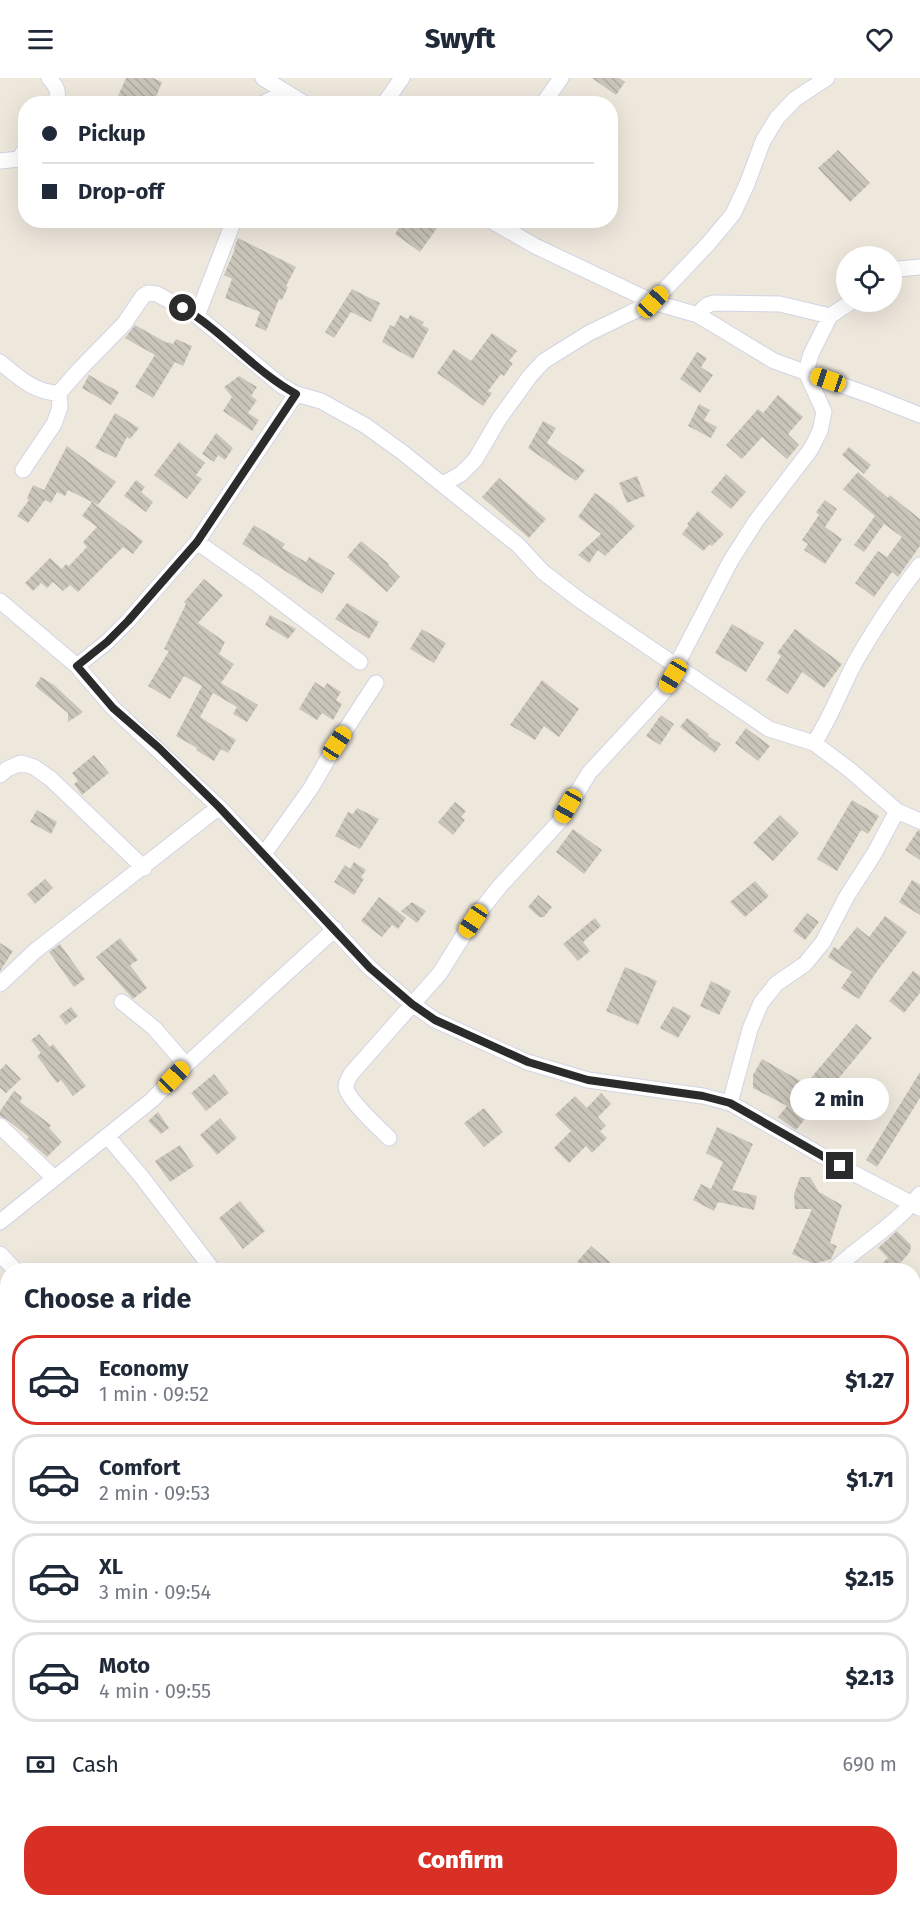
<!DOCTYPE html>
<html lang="en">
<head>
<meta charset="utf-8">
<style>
	body { margin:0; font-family:"Fira Sans",sans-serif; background:#f6f6f7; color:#1f2937; height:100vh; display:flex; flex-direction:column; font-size:22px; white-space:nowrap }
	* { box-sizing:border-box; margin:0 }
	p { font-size:20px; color:#747a83 }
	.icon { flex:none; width:33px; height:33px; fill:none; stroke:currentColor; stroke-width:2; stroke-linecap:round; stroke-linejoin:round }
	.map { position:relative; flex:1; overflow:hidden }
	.sheet { position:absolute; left:0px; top:1185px; width:921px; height:644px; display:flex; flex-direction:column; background:#fff; border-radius:24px 24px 0 0; box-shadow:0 6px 24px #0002 }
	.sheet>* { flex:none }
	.banner { position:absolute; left:18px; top:18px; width:600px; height:132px; border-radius:24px; box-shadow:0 6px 24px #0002; display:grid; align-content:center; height:132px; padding:0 24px; background:#fff }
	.fabs { position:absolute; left:836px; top:168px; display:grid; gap:12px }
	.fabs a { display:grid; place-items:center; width:66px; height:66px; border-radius:50%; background:#fff; box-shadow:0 6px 24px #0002; font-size:30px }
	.end { position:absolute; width:27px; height:27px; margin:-14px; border:8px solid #2b2b2b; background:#fff; box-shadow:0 0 0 3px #fff }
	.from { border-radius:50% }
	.bubble { position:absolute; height:42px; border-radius:21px; background:#fff; box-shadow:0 6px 24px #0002; font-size:20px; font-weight:800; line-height:42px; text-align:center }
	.car { position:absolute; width:18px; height:36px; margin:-18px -9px; border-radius:8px; box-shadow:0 0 4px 2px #0007; background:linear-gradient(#f5c518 24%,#345 0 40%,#f5c518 0 76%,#345 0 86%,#f5c518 0) }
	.banner b { display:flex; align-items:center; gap:21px; height:57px; font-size:22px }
	.banner b+b { border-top:2px solid #e0e1e3 }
	.banner i { width:15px; height:15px; background:#1f2937 }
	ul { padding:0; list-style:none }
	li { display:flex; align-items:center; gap:18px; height:90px; margin:0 12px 9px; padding:0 12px; border:3px solid #e0e1e3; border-radius:24px }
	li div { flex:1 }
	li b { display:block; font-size:22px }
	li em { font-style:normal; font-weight:800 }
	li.on { border-color:#d93025 }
	li>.icon { width:54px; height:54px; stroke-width:1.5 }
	h2 { padding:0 24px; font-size:27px; line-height:72px }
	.pay { display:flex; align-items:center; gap:15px; height:66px; padding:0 24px; font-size:22px }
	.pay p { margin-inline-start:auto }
	.primary-button { display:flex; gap:12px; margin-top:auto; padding:12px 24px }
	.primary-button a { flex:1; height:69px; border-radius:24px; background:#d93025; color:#fff; font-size:24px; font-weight:800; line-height:69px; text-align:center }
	header { display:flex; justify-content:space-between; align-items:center; height:78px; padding:0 24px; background:#fff; font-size:27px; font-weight:800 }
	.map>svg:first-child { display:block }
	.building { fill:url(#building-back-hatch) }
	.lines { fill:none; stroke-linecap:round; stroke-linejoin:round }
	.street-casing { stroke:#d1d4e5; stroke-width:17 }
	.secondary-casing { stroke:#d1d4e5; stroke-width:23 }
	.street { stroke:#fff; stroke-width:15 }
	.secondary { stroke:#fff; stroke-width:21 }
	.route { stroke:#2b2b2b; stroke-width:8 }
</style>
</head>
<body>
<header><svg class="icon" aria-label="menu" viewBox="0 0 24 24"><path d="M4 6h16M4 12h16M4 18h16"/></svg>Swyft<svg class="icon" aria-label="heart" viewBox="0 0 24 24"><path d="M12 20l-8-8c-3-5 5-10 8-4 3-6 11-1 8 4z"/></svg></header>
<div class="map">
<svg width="920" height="1828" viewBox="0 0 920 1828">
	<defs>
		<pattern id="building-back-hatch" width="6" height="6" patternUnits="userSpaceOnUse" patternTransform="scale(1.5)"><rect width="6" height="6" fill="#c9c5ba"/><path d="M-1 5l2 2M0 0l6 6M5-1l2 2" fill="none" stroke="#ada9a0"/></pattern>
	</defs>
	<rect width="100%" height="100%" fill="#eee7dc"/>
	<path class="building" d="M126,0H153L162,4L153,26H137L118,18Z
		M592,0H619L625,4L616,17Z
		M838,72L870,105L850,124L818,90Z
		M404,142H426L437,150L420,174L395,156Z
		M238,160L296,189L286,208L288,209L282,222L279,221L266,253L255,248L260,234L225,220L232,201L224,197L235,171L234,170Z
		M352,211L380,225L371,244L351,234L334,260L325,254Z
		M400,237L408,241L410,237L424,244L422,247L429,251L413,281L382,264L390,247L394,249Z
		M135,247L167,265L168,264L173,266L176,261L192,268L183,288L175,284L153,320L135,309L155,277L125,260Z
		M492,255L517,273L509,283L513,285L504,298L501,296L488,313L492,315L483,328L437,295L454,271L471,283Z
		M697,274L707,280L701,289L713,297L700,315L680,301Z
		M89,297L119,314L111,327L82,310Z
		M239,298L257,309L251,318L257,322L248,335L259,342L252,353L223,333L232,319L224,309Z
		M778,317L803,339L788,356L799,367L787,381L762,359L742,381L726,367L758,331L763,335Z
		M699,326L710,332L704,342L717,349L711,360L688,348Z
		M115,335L139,350L130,361L127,359L116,380L95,370Z
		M543,343L556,350L547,365L585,392L576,403L528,370Z
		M216,355L233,370L225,382L218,377L214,384L202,376Z
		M179,364L205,385L196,397L202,401L187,421L154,397Z
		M67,368L116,404L98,427L68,412L65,418L57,414L51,425L45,422L28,445L17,438L29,422L27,420L33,407L44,412Z
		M849,369L871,387L864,396L842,377Z
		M858,394L888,420L890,417L920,441V468L898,499L892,494L874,519L855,505L878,473L887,479L902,459L884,446L864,474L854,467L875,438L843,411Z
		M726,396L746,414L731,431L711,414Z
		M637,398L645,418L627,425L619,405Z
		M499,400L546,441L529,460L482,419Z
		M136,402L145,409L141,414L153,424L146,434L124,418Z
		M595,415L612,427L635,448L605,478L598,472L589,485L578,477L601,456L578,439Z
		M825,422L837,431L825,449L842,461L825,486L804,472L808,466L802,462L819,437L816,434Z
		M92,424L143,463L133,476L123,469L78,514L70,507L63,513L53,504L47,510L41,505L33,513L25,505L50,480L62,491L66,486L69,488L87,469L83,464L97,449L82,438Z
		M698,433L724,456L712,468L710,466L703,473L682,456L689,447L687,446Z
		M254,447L285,466L282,470L306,484L309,479L335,495L322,516L242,466Z
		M361,463L389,486L388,487L400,499L387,514L347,479Z
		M204,501L223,517L198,545L225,564L219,576L234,586L221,605L258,627L247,644L233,636L237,629L213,615L200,639L236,662L228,675L221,671L214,683L196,672L197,670L176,658L202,608L184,598L170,621L148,608L169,573L164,571L186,526L184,524Z
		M347,525L379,544L369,561L335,541Z
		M270,537L296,551L288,561L265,547Z
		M732,546L764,565L746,594L715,575Z
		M422,551L446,565L434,585L410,571Z
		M795,551L842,586L824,610L802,594L788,616L766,602L781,578L777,575Z
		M41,599L54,607L83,634L68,644V635L35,608Z
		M542,602L579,631L559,659L544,648L535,662L510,647Z
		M315,604L324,610L327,605L341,614L336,622L342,626L333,642L322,635L317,642L299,631Z
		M661,637L674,646L660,667L646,658Z
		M687,640L709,656L708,658L721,666L715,675L680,649Z
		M746,650L770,668L758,683L735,665Z
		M94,677L109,695L82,717L74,706L78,703L72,695Z
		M852,722L879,738L868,756L861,752L837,793L817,781Z
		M455,724L466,733L461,739L465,742L453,757L438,744Z
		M357,730L379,741L360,771L335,758L348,734L353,736Z
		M37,732L57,744L51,756L30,744Z
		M780,737L799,755L773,783L753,765Z
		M573,751L602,772L584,796L556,774Z
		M918,752L920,753V782L905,772Z
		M354,784L366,792L361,799L364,801L354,817L334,804L345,787L350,791Z
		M45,801L53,810L35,826L27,816Z
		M912,802L920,807V837L899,824Z
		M755,803L769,818L745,839L730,824Z
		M538,817L552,829L544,839H539L528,829Z
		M379,819L406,840L398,851L392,847L382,859L361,843Z
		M412,824L426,833L417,845L401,833Z
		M807,835L819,844L805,862L793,853Z
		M885,838L907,854L875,896L859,921L841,910L852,894L828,879L834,869L838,872L857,849L869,859Z
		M595,840L601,848L583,864L590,873L578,883L563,866Z
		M120,860L138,882L130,887L147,910L133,921L96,879Z
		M0,865L13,873L0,893Z
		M60,866L85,901L74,909L49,874Z
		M625,889L657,903L638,947L606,933Z
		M913,893L920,898V915L904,935L889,923Z
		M711,903L731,913L719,937L700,928Z
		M673,928L691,938L678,960L660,950Z
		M71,929L78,938L66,947L59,938Z
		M856,946L872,960L796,1052L790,1048L778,1039L787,1028L753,1010V997L762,981L806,1006Z
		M39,956L50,969L53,966L86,1008L73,1018L61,1002L57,1005L37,978L41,975L31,962Z
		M6,986L21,1001L6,1015L0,1010V992Z
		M920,994V1020L877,1089L866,1082Z
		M214,996L229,1015L206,1033L191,1015Z
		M14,1013L22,1019L20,1024L51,1047L49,1050L62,1064L47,1079L27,1061L29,1059L6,1041L0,1038V1033Z
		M601,1015L611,1026L598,1039L606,1048L600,1053L607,1060L592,1075L586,1068L569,1085L554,1070L571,1053L555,1037L575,1018L587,1030Z
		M484,1030L503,1054L484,1069L464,1045Z
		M158,1034L169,1050L161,1056L148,1043Z
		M220,1040L237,1060L217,1077L200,1057Z
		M717,1049L753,1066L732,1112L757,1118L754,1132L718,1124L714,1133L693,1122L701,1106L711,1111L723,1084L706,1075Z
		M180,1067L194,1088L170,1104L155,1083Z
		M800,1099H810L819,1114L842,1127L830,1165L837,1168L831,1181L814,1186L792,1176L812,1131H795L794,1116Z
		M240,1123L265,1153L243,1171L219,1140Z
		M897,1153L911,1167L910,1174L896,1190L879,1188L888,1180L878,1170Z
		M591,1168L610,1184L603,1192H587L577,1184Z"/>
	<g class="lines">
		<g class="street-casing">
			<path id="street" d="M49,0C57,9 60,14 55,26
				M263,0L305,26
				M262,26L277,18L281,11
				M384,26L402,0
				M543,26L561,0
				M0,83L19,81L26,70
				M490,142L535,168L653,224L698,237L774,283L872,318L920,337
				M891,195L898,191L920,189
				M698,237C703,230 706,226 715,225L780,226L830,238
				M197,238L234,142
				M0,284C18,299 35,315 59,315L79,292L124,246L143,218L148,215L157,216L197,238L282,308L296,316L321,323L366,348L402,374L518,467L543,494L581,523L769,651L814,665
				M23,392L54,346L60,329L59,315
				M443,406L461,396L475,382L499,341L530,298L544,283L589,255L653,224L708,166L733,136L747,106L763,63L777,40L795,21L827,0
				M197,464L257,506L360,584
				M920,487C897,516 877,547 858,579C842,607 832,638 814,665L850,692L897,733L920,743
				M0,523L77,588L113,630L219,729L370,890L412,926L435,942L527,984L588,1002L703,1018L730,1025L840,1088L920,1130
				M77,588L107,564L128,543L197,464L296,316
				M0,697L7,691L21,685L34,689L51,701L144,790
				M264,776L311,710L337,665L376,605
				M0,906L35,873L219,729
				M122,924L154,950L186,987
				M730,1025L750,951L761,925L776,906L805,886L823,864L847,818L874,776L897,733
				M0,1048L54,1100
				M107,1058L141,1098L213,1192
				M389,1060C380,1051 347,1021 346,1009C346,1004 349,1000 351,996L440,895L473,842L500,808L560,743L589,695L662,616L673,598L676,588L730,484L756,443L811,371L820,353L824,334L806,294L811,276L830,238L851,224
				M0,1144L152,1022L186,987L335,851
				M0,1176L15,1192
				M834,1192C861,1166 896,1147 920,1116
				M914,1376L920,1368
				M0,1704L8,1700
				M340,1821L344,1828
				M500,1821L505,1828
				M686,1821L697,1828
				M471,1828L478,1821"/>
		</g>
		<g class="secondary-casing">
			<path id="secondary" d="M914,1701L920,1699
				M570,1828L594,1821"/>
		</g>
		<use href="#street" class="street"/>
		<use href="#secondary" class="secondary"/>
	</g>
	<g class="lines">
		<path class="route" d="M183,230C224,254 254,293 296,316L197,464L128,543L107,564L77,588L113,630L159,670L219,729L370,890L412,926L435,942L528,984L588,1002L703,1018L730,1025L840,1088"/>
	</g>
</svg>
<div class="fabs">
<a><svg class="icon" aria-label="locate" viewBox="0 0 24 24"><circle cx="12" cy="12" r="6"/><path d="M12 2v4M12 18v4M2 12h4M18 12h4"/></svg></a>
</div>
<i class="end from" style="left:183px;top:230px"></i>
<i class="end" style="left:840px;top:1088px"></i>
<div class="bubble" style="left:790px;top:1000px;width:99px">2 min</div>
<i class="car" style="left:653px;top:224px;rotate:43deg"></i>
<i class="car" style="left:828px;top:302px;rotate:289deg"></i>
<i class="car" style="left:673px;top:598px;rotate:211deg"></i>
<i class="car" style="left:337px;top:665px;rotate:33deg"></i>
<i class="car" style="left:568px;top:728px;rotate:209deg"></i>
<i class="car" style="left:473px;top:843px;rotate:214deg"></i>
<i class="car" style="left:174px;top:999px;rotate:44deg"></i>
<div class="banner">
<b><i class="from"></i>Pickup</b>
<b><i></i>Drop-off</b>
</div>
<section class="sheet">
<h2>Choose a ride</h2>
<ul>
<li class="on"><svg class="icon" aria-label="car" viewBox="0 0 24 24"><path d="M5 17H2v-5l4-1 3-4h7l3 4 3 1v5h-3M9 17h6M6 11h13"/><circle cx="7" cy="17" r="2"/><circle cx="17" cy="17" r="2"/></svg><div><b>Economy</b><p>1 min · 09:52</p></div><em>$1.27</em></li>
<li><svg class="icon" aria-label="car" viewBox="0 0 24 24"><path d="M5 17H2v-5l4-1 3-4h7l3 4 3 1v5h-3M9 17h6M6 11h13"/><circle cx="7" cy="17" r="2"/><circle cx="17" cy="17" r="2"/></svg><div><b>Comfort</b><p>2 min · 09:53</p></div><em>$1.71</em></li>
<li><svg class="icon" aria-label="car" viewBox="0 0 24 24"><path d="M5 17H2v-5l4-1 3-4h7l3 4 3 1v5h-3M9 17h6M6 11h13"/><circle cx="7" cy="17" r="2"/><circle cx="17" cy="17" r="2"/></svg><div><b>XL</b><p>3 min · 09:54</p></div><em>$2.15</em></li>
<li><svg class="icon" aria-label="car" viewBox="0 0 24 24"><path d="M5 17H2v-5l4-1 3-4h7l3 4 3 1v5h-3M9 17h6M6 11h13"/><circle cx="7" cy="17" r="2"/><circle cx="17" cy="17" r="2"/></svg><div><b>Moto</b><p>4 min · 09:55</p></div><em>$2.13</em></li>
</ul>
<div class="pay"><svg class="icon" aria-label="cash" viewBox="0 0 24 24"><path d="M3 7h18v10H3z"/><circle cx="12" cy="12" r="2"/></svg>Cash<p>690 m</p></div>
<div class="primary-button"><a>Confirm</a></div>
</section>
</div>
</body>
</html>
